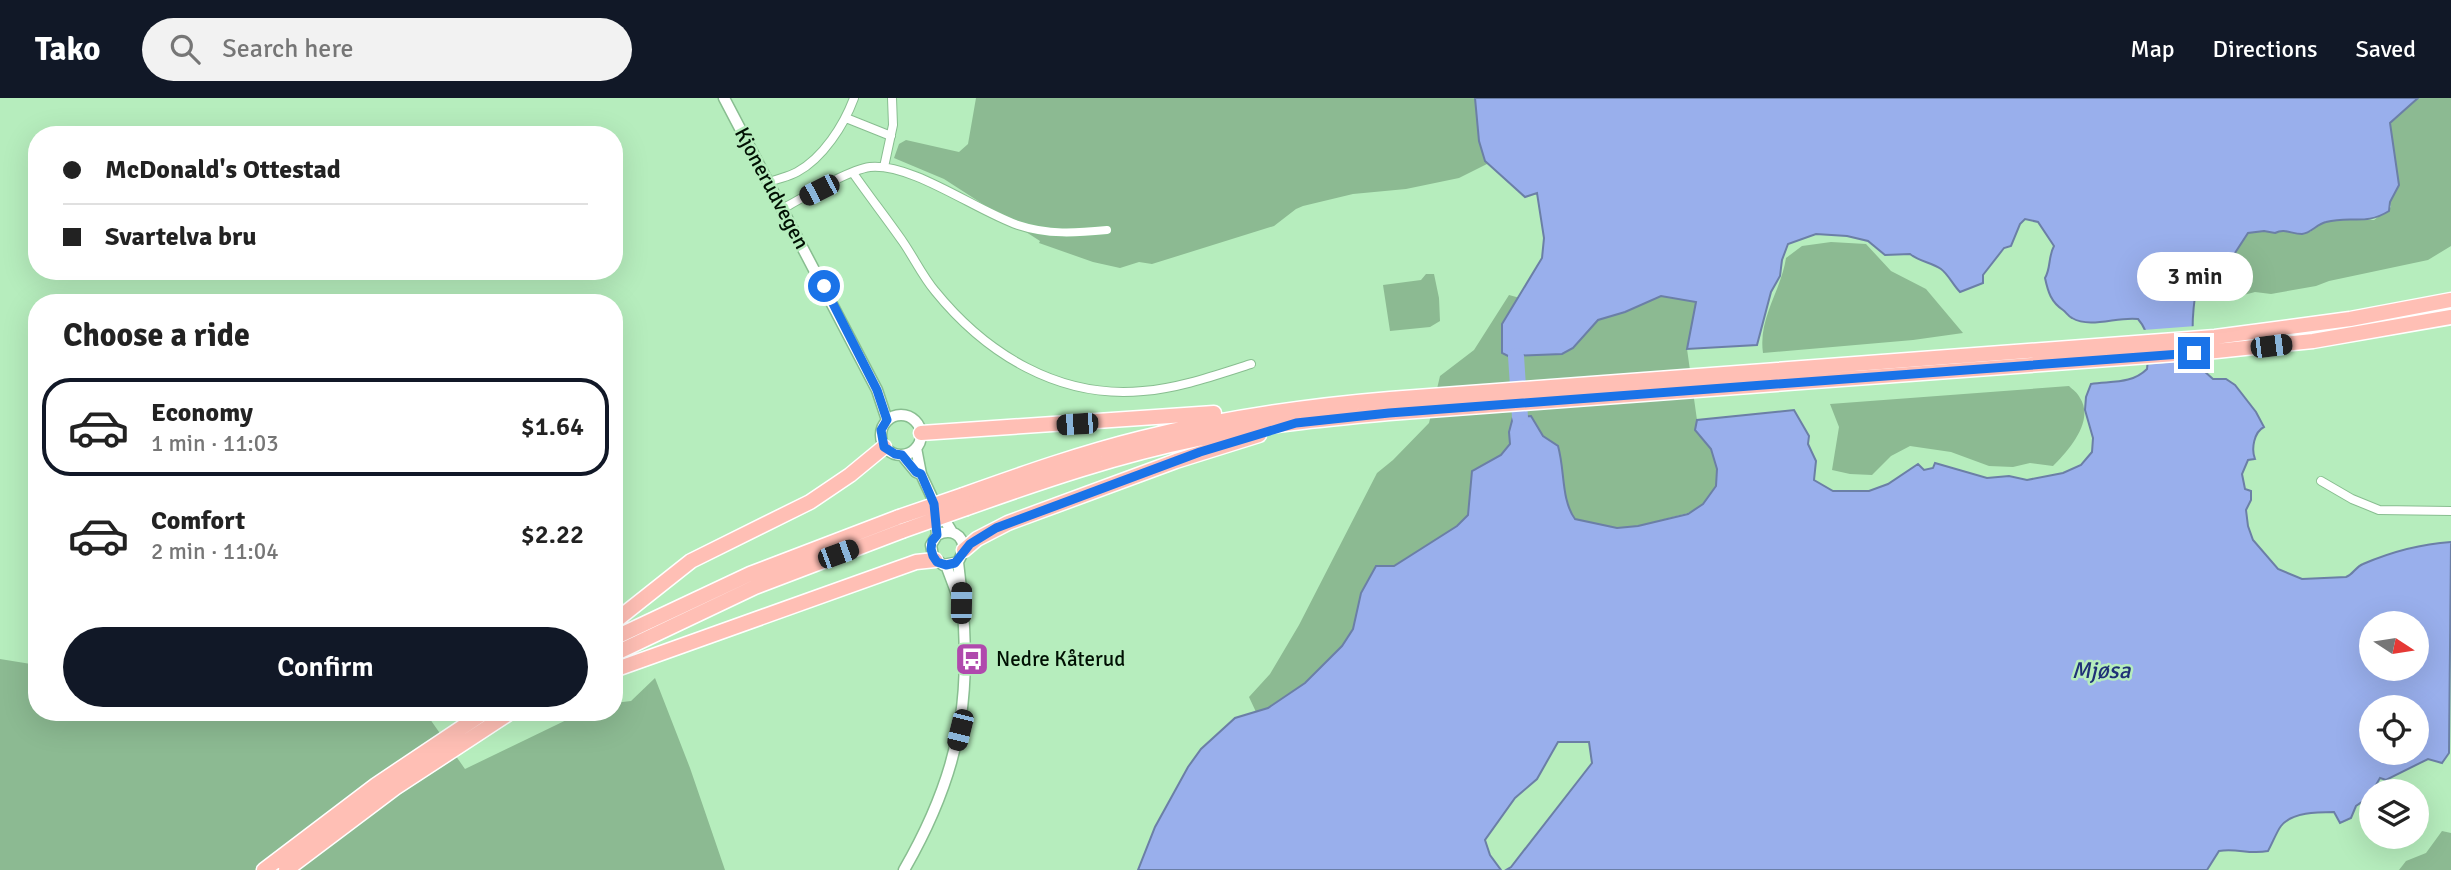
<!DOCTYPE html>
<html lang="en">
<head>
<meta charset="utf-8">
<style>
	body { margin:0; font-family:Signika,sans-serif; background:#f2f2f2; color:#222; height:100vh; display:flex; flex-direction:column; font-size:26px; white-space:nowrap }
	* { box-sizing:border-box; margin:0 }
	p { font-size:23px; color:#767676 }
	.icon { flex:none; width:38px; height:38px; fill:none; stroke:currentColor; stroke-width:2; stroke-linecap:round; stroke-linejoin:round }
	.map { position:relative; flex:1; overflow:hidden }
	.sheet { position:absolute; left:28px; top:196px; width:595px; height:427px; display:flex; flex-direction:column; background:#fff; border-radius:28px; box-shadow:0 7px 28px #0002 }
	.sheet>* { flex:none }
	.hud { position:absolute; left:28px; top:28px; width:595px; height:154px; border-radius:28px; box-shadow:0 7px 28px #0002; display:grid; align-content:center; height:154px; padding:0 35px; background:#fff }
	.needle { width:46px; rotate:102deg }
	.controls { position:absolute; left:2359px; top:513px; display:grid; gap:14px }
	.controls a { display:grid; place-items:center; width:70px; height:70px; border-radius:50%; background:#fff; box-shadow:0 7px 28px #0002; font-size:35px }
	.end { position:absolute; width:32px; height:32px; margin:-16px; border:9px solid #1a73e8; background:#fff; box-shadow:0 0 0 4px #fff }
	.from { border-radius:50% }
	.bubble { position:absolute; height:49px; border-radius:24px; background:#fff; box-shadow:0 7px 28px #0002; font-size:23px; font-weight:600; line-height:49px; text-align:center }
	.car { position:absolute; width:21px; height:42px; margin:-21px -10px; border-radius:9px; box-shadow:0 0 5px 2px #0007; background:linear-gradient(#222 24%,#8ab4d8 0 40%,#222 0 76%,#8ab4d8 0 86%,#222 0) }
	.hud b { display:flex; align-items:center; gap:24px; height:66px; font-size:26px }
	.hud b+b { border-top:2px solid #e0e0e0 }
	.hud i { width:18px; height:18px; background:#222 }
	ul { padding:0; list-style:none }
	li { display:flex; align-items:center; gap:21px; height:98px; margin:0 14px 10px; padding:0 21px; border:4px solid transparent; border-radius:28px }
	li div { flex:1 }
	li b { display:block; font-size:26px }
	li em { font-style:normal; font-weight:600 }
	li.current { border-color:#111827 }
	li>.icon { width:63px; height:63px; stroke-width:1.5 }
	h2 { padding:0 35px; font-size:32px; line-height:84px }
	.cta { display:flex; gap:14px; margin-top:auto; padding:14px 35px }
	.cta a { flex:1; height:80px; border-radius:42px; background:#111827; color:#fff; font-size:28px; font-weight:600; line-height:80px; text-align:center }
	header { display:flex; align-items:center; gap:42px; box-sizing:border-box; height:98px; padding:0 35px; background:#111827; color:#fff }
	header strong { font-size:33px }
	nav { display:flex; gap:38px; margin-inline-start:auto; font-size:24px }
	.search { width:490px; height:63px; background:#f2f2f2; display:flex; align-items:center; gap:18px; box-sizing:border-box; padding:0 24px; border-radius:38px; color:#767676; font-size:26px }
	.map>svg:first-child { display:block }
	.green { fill:#8cba92 }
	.water { fill:#99afec; stroke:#6b7fa6; stroke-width:2; fill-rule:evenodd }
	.pier { fill:#b6edbd }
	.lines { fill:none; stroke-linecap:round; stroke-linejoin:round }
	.river { stroke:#99afec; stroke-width:16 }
	.street-casing { stroke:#88be90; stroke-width:10 }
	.secondary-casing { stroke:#88be90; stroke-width:13 }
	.highway-casing { stroke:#fff; stroke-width:17 }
	.street { stroke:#fff; stroke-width:8 }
	.secondary { stroke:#fff; stroke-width:10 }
	.highway { stroke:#ffbfb5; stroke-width:14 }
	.highway-bridge-casing { stroke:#fff; stroke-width:17; stroke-linecap:butt }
	.highway-bridge { stroke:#ffbfb5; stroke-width:14 }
	.route { stroke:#1a73e8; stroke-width:9 }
	.labels { text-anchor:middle; stroke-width:5; stroke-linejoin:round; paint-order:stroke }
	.street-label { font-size:21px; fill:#001003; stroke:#b6edbd }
	.poi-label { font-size:21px; fill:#001003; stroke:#b6edbd; text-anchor:start }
	.water-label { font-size:23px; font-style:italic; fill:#1f3076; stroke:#b6edbd }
</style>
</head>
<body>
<header>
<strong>Tako</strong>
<div class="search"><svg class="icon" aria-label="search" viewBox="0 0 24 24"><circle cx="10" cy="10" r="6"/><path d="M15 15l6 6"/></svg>Search here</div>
<nav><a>Map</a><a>Directions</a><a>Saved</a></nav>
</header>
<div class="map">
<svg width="2451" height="772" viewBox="0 0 2451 772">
	<rect width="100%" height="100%" fill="#b6edbd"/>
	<path class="green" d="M976,0H1475L1479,43L1489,65L1459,80L1406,91L1353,96L1303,108L1296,111L1274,128L1152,166L1139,164L1120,170L1093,164L1039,145L1040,143L944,81L894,60L899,46L906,42L959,54L968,46Z
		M2418,0H2451V148L2428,162L2329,183L2316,188L2271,196L2255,194L2229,201L2220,196L2204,201V188C2212,176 2220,165 2235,163L2233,158L2248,135L2264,133L2275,135L2282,132L2293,135L2310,134L2323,124L2345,120L2374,122L2391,109L2390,104L2399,87L2390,25Z
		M1831,144L1866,146L1891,173L1926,191L1963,235L1913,242L1763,255C1758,220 1781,193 1786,160L1802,148Z
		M1426,176H1434L1439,200L1440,223L1430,229L1390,233L1383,187L1421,182Z
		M1509,197L1520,200L1502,226L1508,258L1562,256L1573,250L1598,222L1625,214L1661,198L1696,204L1687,251L1697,322L1695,332L1711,351L1717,371L1716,387L1703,407L1688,415L1638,428L1617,430L1575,421C1561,402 1565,372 1558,348L1543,338L1531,318L1509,334L1510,346L1501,357L1472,373L1468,417L1457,428L1394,468L1361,495L1353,531L1342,548L1305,585L1268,610L1256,614L1249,599L1270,576L1299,527L1377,375L1393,362L1429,325L1440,278L1474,252Z
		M2069,288C2072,291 2078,295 2080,300C2095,323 2068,353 2053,368L2030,365L2013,369L1989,368L1951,354L1910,348L1891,358L1872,377L1850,376L1832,372L1839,329L1830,306Z
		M0,561L37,567V614H425L465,671L583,614H614V605L631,603L655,580L690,670L725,772H0Z
		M2442,733L2451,735V772H2399L2406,763L2426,755Z"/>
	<path class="water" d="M1475,0H2418L2390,25L2399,87L2390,104L2389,113C2365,128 2352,117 2326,124C2317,126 2311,135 2302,136C2291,136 2285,130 2275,135L2264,133L2248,135L2233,158L2222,160L2214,167C2189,170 2191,246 2195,265L2213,281H2226L2235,287L2256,314L2264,329C2254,334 2251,351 2255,361L2248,362L2242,376L2245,391L2251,393V402L2246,412L2248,428L2253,442L2278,471L2302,481L2346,479C2354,476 2355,469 2363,466C2391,454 2420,446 2451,444L2449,655L2442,665L2428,661L2386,682L2380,680L2369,699L2356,708L2351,720L2340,725L2334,714C2318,714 2292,714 2281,728C2277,733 2272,746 2268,753C2249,757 2238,750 2219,753L2207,772H1506L1511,769L1592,665L1589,644H1558L1537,681L1515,700L1485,742L1490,757L1501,772H1138L1155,729L1188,669L1201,651L1235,620L1268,610L1305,585L1342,548L1353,531L1361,495L1376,468H1394L1457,428L1468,417L1472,373L1501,357L1510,346L1509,334L1513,319L1531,318L1543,338L1558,348C1565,372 1561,402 1575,421L1617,430L1638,428L1688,416L1703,406L1716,388L1717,371L1711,351L1695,332L1697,322L1794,312L1809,338L1808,346L1816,363L1814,382L1833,393H1869L1888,386L1918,366L1924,372L1933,370L1935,365L1987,380L2009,378L2027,382L2063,375L2081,367L2092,354L2093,340L2085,312L2086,299L2091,286C2112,283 2132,286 2147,271C2149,252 2151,236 2138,221C2118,218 2091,231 2072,220C2068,218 2066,214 2063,212C2051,204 2048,194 2045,180C2051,170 2048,159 2054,148L2038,124L2025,121L2020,126L2011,148L2004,150L1983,177V185L1960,194C1953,187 1948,176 1941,171C1931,164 1920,164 1910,156L1885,157L1868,143L1847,138L1816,136L1788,146L1782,162L1780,178L1771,194L1757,247L1687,251L1696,204L1661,198L1625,214L1598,222L1573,250L1562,256L1508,258L1502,255V226L1542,160L1544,140L1537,95L1525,99L1485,63L1479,43ZM2371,525H2417V570H2371ZM2371,609H2417V654H2371Z"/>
	<path class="pier" d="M2196,228L2198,262L2144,267L2143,232Z"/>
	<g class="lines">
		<path class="river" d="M1516,258L1520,319"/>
		<g class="street-casing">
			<path id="street" d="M846,20L891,38
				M884,69L893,27L892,0
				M853,75C869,98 887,121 903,144C914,160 923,179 935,193C986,256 1059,301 1143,293C1180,290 1216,277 1251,266
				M770,84C779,80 788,79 797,74C823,60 844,27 854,0
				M784,110C804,99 848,72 870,69C912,65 975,112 1018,127C1048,137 1076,135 1107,132
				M2321,383L2352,401L2379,412L2451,413"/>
		</g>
		<g class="secondary-casing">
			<path id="secondary" d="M724,0L877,292L887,322
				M881 337a20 20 0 1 1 40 0a20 20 0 1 1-40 0Z
				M916,350L921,376L935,406L952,434
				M902,357L916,374L921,376
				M935,416L937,437L931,447L933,458L943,467L958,464L964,452C963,436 951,430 937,437
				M946,467L958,499
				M904,772C967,663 973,586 958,464"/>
		</g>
		<g class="highway-casing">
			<path id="highway" d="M921,335L1214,315
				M963,397C1022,376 1081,355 1142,340C1224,320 1306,308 1390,301L2215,239L2350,221L2451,202
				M967,410C1043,383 1119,357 1198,341C1261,327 1325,321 1389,315L2216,253L2313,243L2451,219
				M964,452L977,441L1008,425L1176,363L1259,337
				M614,524L691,463L810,404L850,377L884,349
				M614,540L750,476L899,419
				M614,556L755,489L902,433
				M614,572L916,464L935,462
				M264,772L376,687L485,614
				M286,772L395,690L511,614"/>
		</g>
		<use href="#street" class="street"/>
		<use href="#secondary" class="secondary"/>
		<use href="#highway" class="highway"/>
		<g class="highway-bridge-casing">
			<path id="highway-bridge" d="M899,419L963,397
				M902,433L967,410"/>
		</g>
		<use href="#highway-bridge" class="highway-bridge"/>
	</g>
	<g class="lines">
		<path class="route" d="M824,188L877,292L887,322L881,332L884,349L895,356L902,357L916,374L921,376L934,406L937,437L932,443L931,451L933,458L937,464L946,467L955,465L970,446L996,430L1200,354L1296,325L1389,315L2194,255"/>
	</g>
	<defs>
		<g id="bus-square" transform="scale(1.75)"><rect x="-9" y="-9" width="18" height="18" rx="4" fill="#b049ad" stroke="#b6edbd"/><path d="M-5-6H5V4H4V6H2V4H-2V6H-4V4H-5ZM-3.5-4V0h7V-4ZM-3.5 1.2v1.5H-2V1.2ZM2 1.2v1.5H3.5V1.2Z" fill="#fff"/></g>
	</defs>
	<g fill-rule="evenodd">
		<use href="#bus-square" x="972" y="561"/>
	</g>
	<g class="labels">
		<g class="street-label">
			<text transform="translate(772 90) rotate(62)" y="7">Kjonerudvegen</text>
		</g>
		<g class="poi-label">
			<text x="996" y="568">Nedre Kåterud</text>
		</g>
		<g class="water-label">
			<text x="2101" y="580">Mjøsa</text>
		</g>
	</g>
</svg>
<div class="controls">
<a><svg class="needle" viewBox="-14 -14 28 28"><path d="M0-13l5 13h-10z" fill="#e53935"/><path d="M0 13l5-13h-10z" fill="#767676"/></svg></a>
<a><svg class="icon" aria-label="locate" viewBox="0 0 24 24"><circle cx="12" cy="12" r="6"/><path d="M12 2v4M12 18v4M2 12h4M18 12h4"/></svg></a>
<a><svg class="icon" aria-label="layers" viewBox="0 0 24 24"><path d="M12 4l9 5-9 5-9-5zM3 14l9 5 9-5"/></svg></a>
</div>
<i class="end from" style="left:824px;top:188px"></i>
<i class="end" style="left:2194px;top:255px"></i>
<div class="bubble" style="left:2137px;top:154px;width:116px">3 min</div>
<i class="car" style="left:819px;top:92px;rotate:243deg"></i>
<i class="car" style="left:2271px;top:248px;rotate:83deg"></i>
<i class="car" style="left:1077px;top:326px;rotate:266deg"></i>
<i class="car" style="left:838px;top:456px;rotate:70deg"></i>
<i class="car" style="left:961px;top:505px;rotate:1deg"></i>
<i class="car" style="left:960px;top:632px;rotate:194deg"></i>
<div class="hud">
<b><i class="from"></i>McDonald's Ottestad</b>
<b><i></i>Svartelva bru</b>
</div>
<section class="sheet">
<h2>Choose a ride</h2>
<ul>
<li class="current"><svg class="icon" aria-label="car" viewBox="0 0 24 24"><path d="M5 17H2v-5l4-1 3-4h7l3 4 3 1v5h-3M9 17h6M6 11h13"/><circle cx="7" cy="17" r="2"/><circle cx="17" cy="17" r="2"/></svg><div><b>Economy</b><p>1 min · 11:03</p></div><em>$1.64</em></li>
<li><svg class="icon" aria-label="car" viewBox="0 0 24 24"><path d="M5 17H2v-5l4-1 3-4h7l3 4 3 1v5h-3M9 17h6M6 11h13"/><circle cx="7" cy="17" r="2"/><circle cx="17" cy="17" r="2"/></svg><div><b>Comfort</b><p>2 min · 11:04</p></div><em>$2.22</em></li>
</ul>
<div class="cta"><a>Confirm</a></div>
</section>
</div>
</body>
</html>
